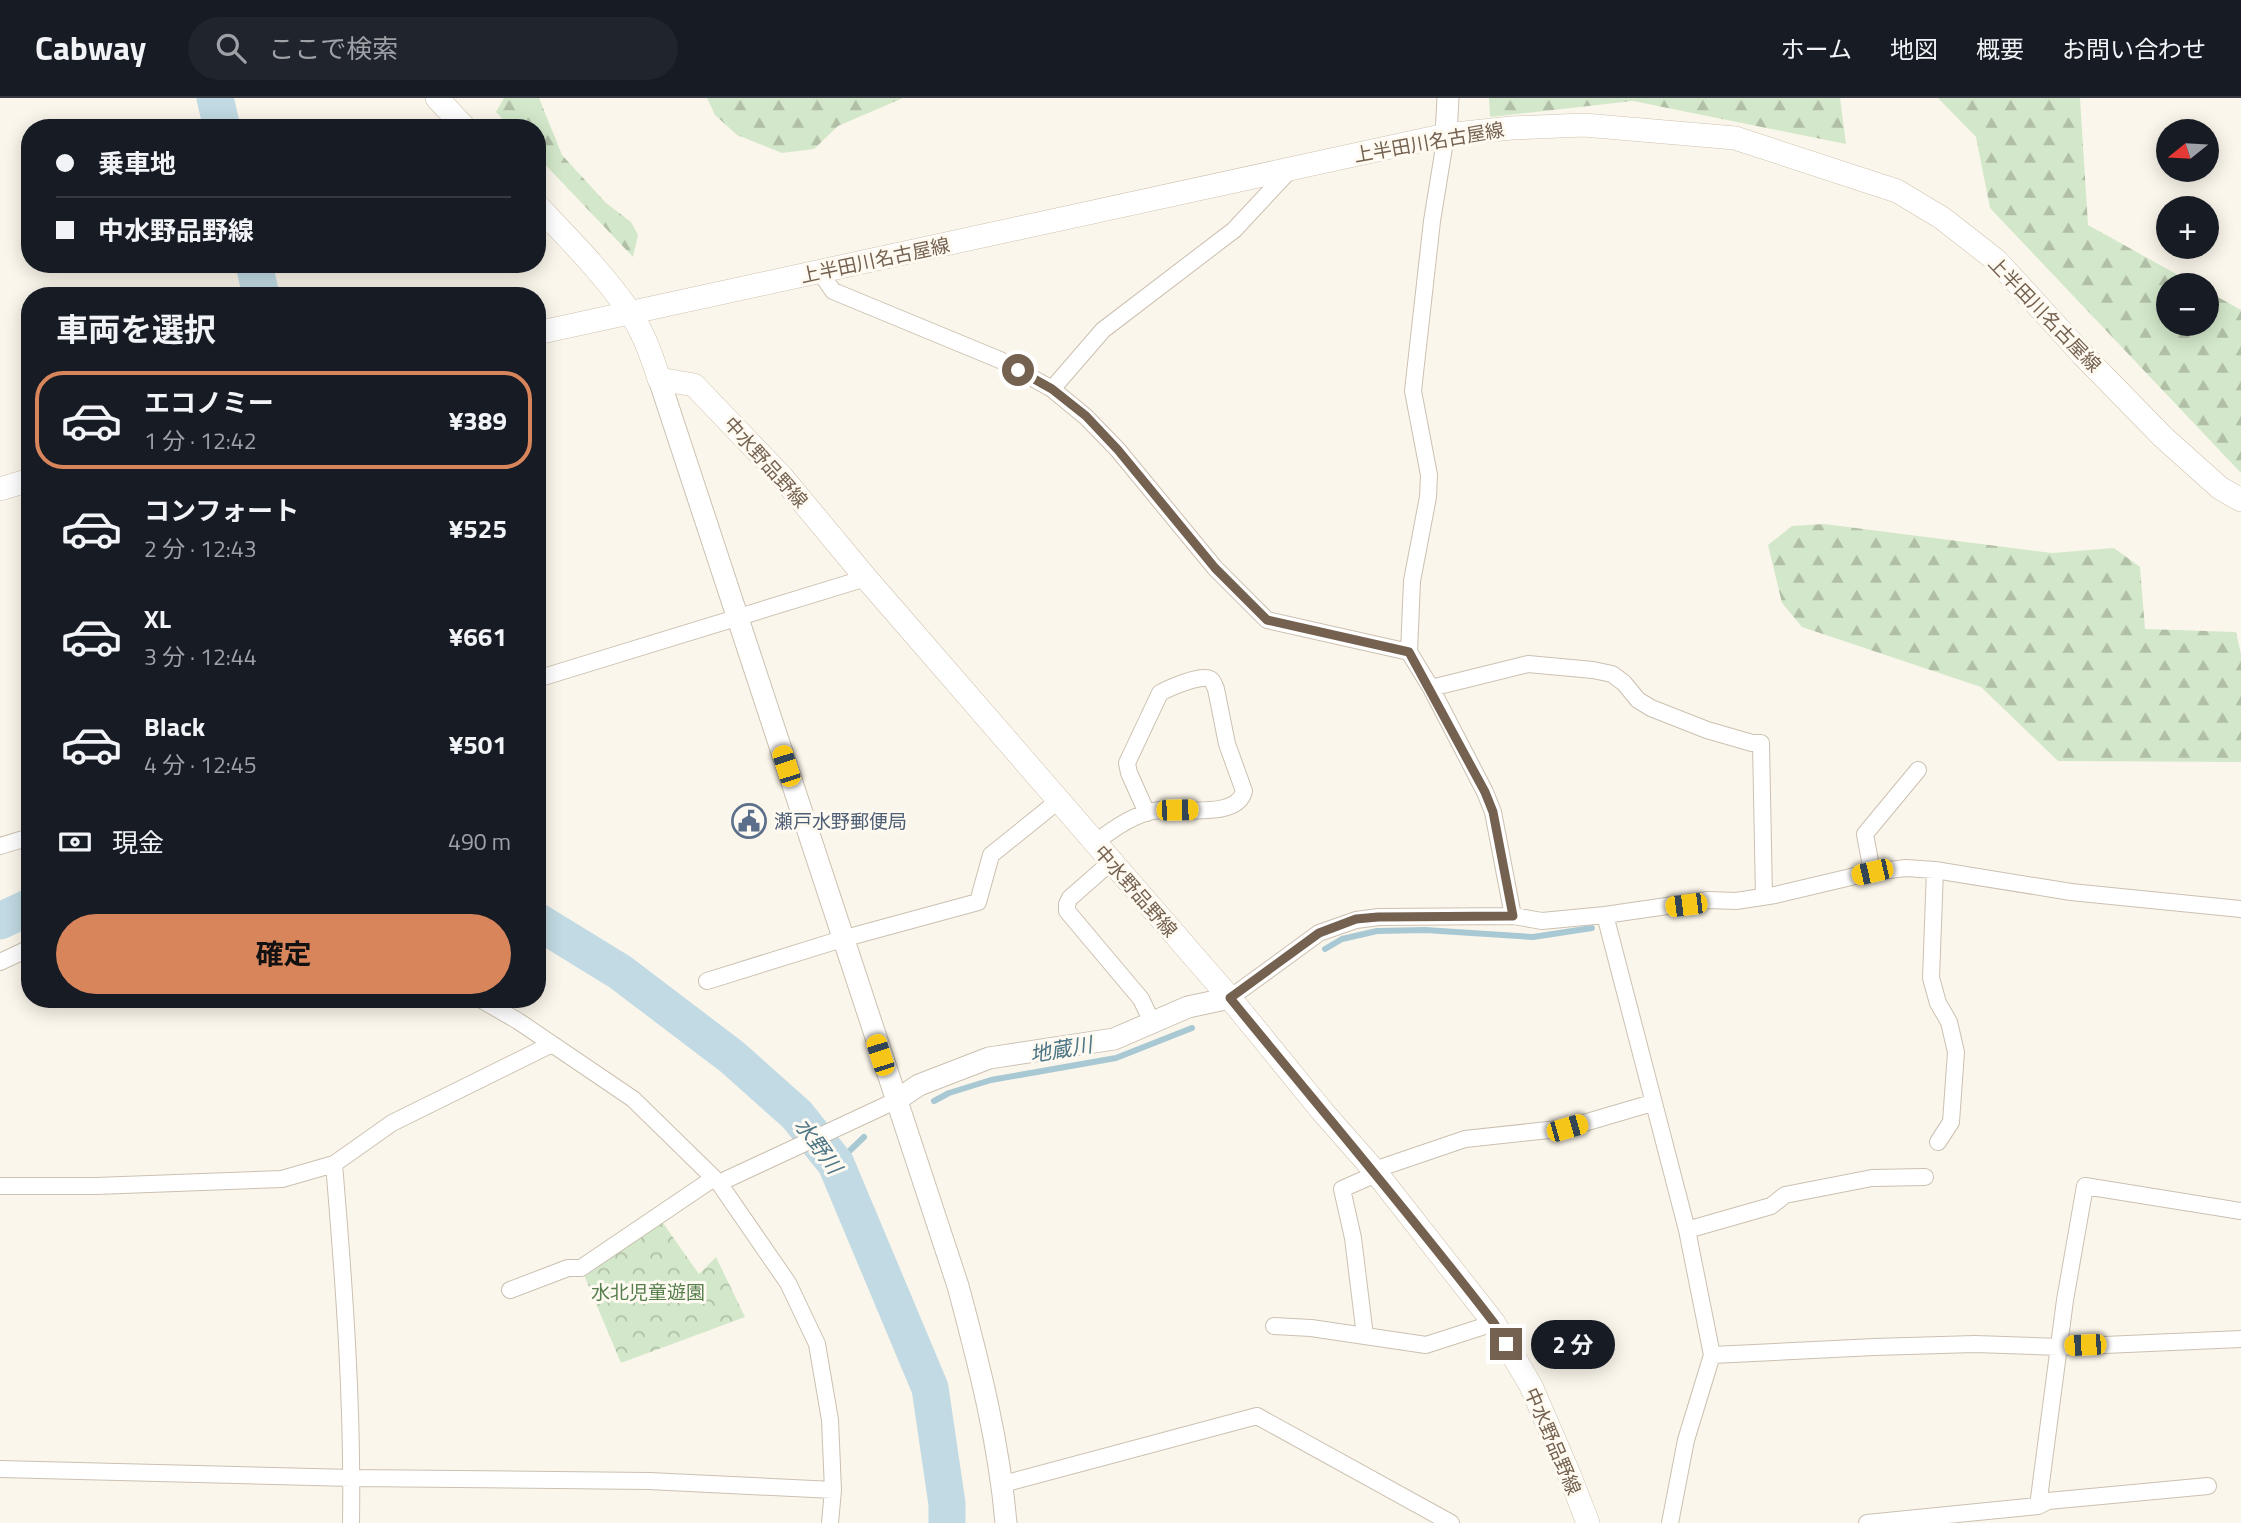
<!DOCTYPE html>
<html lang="ja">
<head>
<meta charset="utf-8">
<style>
	body { margin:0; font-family:"Titillium Web","Noto Sans JP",sans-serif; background:#20242c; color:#f1f3f6; height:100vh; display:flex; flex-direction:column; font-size:26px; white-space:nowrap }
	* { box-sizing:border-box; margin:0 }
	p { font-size:23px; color:#9ea1a6 }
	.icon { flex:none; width:38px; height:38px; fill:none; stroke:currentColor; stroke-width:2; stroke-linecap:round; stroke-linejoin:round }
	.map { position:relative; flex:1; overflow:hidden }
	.side { position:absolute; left:21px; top:189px; width:525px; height:721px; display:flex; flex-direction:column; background:#171b24; border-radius:28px; box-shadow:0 4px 18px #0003 }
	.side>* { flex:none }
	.banner { position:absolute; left:21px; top:21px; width:525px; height:154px; border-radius:28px; box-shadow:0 4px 18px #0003; display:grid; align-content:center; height:154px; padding:0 35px; background:#171b24 }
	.needle { width:46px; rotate:252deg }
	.controls { position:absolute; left:2156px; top:21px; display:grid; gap:14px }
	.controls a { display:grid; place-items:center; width:63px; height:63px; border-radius:50%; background:#171b24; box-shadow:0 4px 18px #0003; font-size:35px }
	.end { position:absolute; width:32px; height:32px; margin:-16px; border:9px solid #746150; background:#fff; box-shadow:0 0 0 4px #fff }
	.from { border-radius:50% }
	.bubble { position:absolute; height:49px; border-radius:24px; background:#171b24; box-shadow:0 4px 18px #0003; font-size:23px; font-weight:700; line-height:49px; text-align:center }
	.car { position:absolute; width:21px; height:42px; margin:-21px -10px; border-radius:9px; box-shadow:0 0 5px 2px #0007; background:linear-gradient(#f5c518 24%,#345 0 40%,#f5c518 0 76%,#345 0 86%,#f5c518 0) }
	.banner b { display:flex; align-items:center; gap:24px; height:66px; font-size:26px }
	.banner b+b { border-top:2px solid #363941 }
	.banner i { width:18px; height:18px; background:#f1f3f6 }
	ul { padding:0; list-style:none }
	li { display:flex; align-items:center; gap:21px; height:98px; margin:0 14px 10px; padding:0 21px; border:4px solid transparent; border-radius:28px }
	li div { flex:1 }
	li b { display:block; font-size:26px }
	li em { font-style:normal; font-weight:700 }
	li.active { border-color:#d8855c }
	li>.icon { width:63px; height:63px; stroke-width:1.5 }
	h2 { padding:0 35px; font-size:32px; line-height:84px }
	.pay { display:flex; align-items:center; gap:18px; height:77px; padding:0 35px; font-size:26px }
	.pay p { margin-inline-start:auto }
	.action { display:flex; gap:14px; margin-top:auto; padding:14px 35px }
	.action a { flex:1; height:80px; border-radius:42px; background:#d8855c; color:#111; font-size:28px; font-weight:700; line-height:80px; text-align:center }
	header { display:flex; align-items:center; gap:42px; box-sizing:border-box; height:98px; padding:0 35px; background:#171b24; border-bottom:2px solid #363941 }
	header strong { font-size:33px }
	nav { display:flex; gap:38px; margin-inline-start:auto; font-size:24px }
	.search { width:490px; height:63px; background:#20242c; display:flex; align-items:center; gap:18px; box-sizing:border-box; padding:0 24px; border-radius:38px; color:#9ea1a6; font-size:26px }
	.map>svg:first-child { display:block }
	.forest { fill:url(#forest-firs) }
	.park { fill:url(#park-crowns) }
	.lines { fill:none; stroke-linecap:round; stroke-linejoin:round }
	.stream { stroke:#a8c8d4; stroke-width:6 }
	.river { stroke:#c1dae3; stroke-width:37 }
	.minor-casing { stroke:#ccc0b1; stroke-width:18 }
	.tertiary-casing { stroke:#ccc0b1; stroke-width:23 }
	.secondary-casing { stroke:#cfc1af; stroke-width:24 }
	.minor { stroke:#fff; stroke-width:16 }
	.tertiary { stroke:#fff; stroke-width:21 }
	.secondary { stroke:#fff; stroke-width:23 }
	.route { stroke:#746150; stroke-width:9 }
	.labels { text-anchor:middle; stroke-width:6; stroke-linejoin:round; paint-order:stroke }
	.street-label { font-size:19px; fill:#746150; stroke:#fefaf1 }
	.service-label { font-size:19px; fill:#4e5e75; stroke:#fefaf1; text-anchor:start }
	.park-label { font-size:19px; fill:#557e4c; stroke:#fefaf1 }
	.water-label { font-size:21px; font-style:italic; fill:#4c7585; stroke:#fefaf1 }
</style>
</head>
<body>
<header>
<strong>Cabway</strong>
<div class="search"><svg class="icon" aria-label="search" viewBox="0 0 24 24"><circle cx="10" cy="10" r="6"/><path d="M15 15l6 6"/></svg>ここで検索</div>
<nav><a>ホーム</a><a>地図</a><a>概要</a><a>お問い合わせ</a></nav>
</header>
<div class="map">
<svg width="2241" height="1425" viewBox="0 0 2241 1425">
	<defs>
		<pattern id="forest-firs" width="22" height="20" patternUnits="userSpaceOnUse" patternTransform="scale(1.75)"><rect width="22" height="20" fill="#d3e8ca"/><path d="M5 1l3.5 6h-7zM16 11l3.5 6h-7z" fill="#b0bfa6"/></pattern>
		<pattern id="park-crowns" width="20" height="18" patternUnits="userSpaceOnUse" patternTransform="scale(1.75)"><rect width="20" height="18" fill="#d3e8ca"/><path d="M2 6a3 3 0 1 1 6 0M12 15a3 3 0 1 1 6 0" fill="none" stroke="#b0bfa6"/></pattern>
	</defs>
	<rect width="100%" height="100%" fill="#fbf6eb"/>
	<path class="forest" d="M504,0H539L562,57L606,105L631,124L638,137L633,159L537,58V30H511L496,14Z
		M707,0H903L838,28L814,51L782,55L737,37L715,17Z
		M1489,0H1840L1846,46L1633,3L1490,19Z
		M1938,0H2080L2088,127L2196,187H2168V226H2207V193L2241,212V375L1990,110L1976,39Z
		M1824,426L2052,455L2114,450L2140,469L2145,531L2236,534L2241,556V664L2058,663L1981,589L1802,529L1782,505L1768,447L1792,428Z"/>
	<path class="park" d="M658,1118L699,1176L716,1159L745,1219L621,1265L581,1170Z"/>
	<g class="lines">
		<path class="stream" d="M1325,851L1342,841L1377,833L1425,832L1533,839L1592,830
			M934,1003L949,995L991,982L1116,960L1192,930
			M836,1066L864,1039"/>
		<path class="river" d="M215,0L222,30
			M254,166L261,198
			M0,823L30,809
			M537,823L620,874L732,959L797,1017L836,1066L930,1290L947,1406V1425"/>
		<g class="minor-casing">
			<path id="minor" d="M1446,37L1432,123L1413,293L1429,377L1428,399L1412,483L1409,554L1431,590L1485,694L1493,714L1513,818
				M820,174L833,193L1000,262L1052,291L1086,319L1118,352L1215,470L1267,522L1409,554
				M1052,291L1103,232L1234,132L1289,73
				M537,581L866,480
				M1431,590L1528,566L1593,572L1612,576L1624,585L1638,602L1651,610L1707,632L1752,645H1761L1764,799
				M1095,745C1110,733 1133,717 1153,713C1176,708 1237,723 1244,693L1227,646L1216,591C1214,587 1214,584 1210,581C1201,576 1169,590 1160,595L1127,665L1129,675L1147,715
				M0,748L30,739
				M1111,764L1070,800L1067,806V813L1141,901L1152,924
				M1935,772L1931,880L1938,905L1949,924L1956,954L1951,1024L1938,1044
				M1872,774L1865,736L1918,672
				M1605,817L1687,1132L1712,1257L1686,1342L1670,1425
				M0,864L30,850
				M707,883L842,841L978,804L991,757L1058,703
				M1230,900L1319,835L1356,822L1379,819L1513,818L1542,823L1605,817L1708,802L1736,803L1775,797L1872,774L1906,770L1935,772L2071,794L2241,811
				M480,901L518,923L633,1001L719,1085L788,1185L817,1246L830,1322L833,1392L830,1425
				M334,1066C344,1185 353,1306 351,1425
				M719,1085L895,1003
				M0,1088H96L282,1081L334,1066L392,1025L552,946
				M1687,1132L1771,1108L1785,1097L1872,1080L1925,1079
				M510,1192L568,1170H581L714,1080
				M1274,1228L1311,1230L1426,1247L1494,1225
				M1365,1238L1353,1140L1342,1091L1367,1080L1374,1072L1465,1041L1567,1030L1652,1005
				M1712,1257L1874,1249L1975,1246L2059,1249L2241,1241
				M0,1371L352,1380L649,1383L833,1392
				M1003,1386L1257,1318L1451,1425
				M2038,1408L2048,1403L2208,1388
				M1867,1425L2038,1408L2065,1202L2085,1088L2241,1113"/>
		</g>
		<g class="tertiary-casing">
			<path id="tertiary" d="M1446,37L1448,0
				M659,281L958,1188C979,1266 999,1344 1006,1425
				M895,1003L919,987L989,960L1114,941L1188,909L1230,900"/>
		</g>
		<g class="secondary-casing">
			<path id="secondary" d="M437,0L465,30
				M537,107C569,141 603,175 629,213C643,233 652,258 659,281L694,287L782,379L866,480L1230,900L1322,1013L1374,1072L1494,1225L1531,1288L1569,1376L1588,1425
				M537,235L1446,37L1511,30L1584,27L1735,40L1897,93L1942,120L1997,163L2082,256L2163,339L2220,390L2241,402
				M0,391L30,382"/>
		</g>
		<use href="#minor" class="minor"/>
		<use href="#tertiary" class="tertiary"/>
		<use href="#secondary" class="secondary"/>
	</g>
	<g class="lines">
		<path class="route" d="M1018,272L1052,291L1086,318L1118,352L1215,470L1267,522L1409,554L1485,694L1493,714L1513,818L1378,819L1356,821L1319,835L1230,900C1318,1008 1409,1114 1494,1225L1506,1246"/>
	</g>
	<defs>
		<g id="civic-ring" transform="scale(1.75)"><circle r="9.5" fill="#fefaf1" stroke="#5c6f8a" stroke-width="1.5"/><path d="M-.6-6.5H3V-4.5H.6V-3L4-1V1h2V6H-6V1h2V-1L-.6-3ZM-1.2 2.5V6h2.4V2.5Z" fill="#5c6f8a"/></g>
	</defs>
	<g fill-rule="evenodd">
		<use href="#civic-ring" x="749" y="723"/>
	</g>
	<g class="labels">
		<g class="street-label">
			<text transform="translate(1429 44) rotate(-10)" y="7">上半田川名古屋線</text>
			<text transform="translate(875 162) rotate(-12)" y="7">上半田川名古屋線</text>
			<text transform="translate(2045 216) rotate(46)" y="7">上半田川名古屋線</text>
			<text transform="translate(766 364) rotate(48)" y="7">中水野品野線</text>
			<text transform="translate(1136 793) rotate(49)" y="7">中水野品野線</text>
			<text transform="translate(1553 1343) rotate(67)" y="7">中水野品野線</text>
		</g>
		<g class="service-label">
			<text x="774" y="730">瀬戸水野郵便局</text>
		</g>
		<g class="park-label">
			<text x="648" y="1201">水北児童遊園</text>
		</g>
		<g class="water-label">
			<text transform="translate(1061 952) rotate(-10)" y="7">地蔵川</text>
			<text transform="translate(818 1048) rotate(54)" y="7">水野川</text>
		</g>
	</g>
</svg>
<div class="controls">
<a><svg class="needle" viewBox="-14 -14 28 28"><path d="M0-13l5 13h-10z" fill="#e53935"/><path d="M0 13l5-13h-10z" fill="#9ea1a6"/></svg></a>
<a>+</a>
<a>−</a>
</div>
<i class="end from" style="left:1018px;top:272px"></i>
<i class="end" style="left:1506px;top:1246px"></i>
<div class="bubble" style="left:1531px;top:1222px;width:84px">2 分</div>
<i class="car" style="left:786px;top:668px;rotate:342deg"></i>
<i class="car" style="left:1177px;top:712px;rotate:89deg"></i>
<i class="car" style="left:1872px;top:774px;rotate:257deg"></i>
<i class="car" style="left:1686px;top:807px;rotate:263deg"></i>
<i class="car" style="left:880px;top:957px;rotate:342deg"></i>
<i class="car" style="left:1567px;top:1030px;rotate:74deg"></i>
<i class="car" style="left:2085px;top:1247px;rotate:268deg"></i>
<div class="banner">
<b><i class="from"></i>乗車地</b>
<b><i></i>中水野品野線</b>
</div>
<section class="side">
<h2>車両を選択</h2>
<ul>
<li class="active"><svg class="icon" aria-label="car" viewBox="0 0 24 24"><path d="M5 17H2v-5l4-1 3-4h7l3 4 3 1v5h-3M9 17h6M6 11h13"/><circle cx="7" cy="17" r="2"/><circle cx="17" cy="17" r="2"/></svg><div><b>エコノミー</b><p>1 分 · 12:42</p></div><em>¥389</em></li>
<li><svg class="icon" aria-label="car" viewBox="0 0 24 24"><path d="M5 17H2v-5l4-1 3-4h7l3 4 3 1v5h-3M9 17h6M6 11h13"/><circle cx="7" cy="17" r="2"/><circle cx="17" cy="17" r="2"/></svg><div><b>コンフォート</b><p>2 分 · 12:43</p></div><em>¥525</em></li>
<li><svg class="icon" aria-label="car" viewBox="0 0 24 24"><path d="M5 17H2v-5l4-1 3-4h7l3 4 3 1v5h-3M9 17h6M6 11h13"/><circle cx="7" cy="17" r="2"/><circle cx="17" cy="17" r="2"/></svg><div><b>XL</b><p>3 分 · 12:44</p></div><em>¥661</em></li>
<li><svg class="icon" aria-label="car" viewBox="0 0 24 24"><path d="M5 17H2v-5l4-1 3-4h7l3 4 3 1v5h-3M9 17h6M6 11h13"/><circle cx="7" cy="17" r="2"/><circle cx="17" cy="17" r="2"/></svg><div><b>Black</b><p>4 分 · 12:45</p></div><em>¥501</em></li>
</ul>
<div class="pay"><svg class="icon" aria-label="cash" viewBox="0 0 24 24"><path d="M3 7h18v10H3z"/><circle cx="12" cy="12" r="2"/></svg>現金<p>490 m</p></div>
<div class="action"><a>確定</a></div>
</section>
</div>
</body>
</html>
